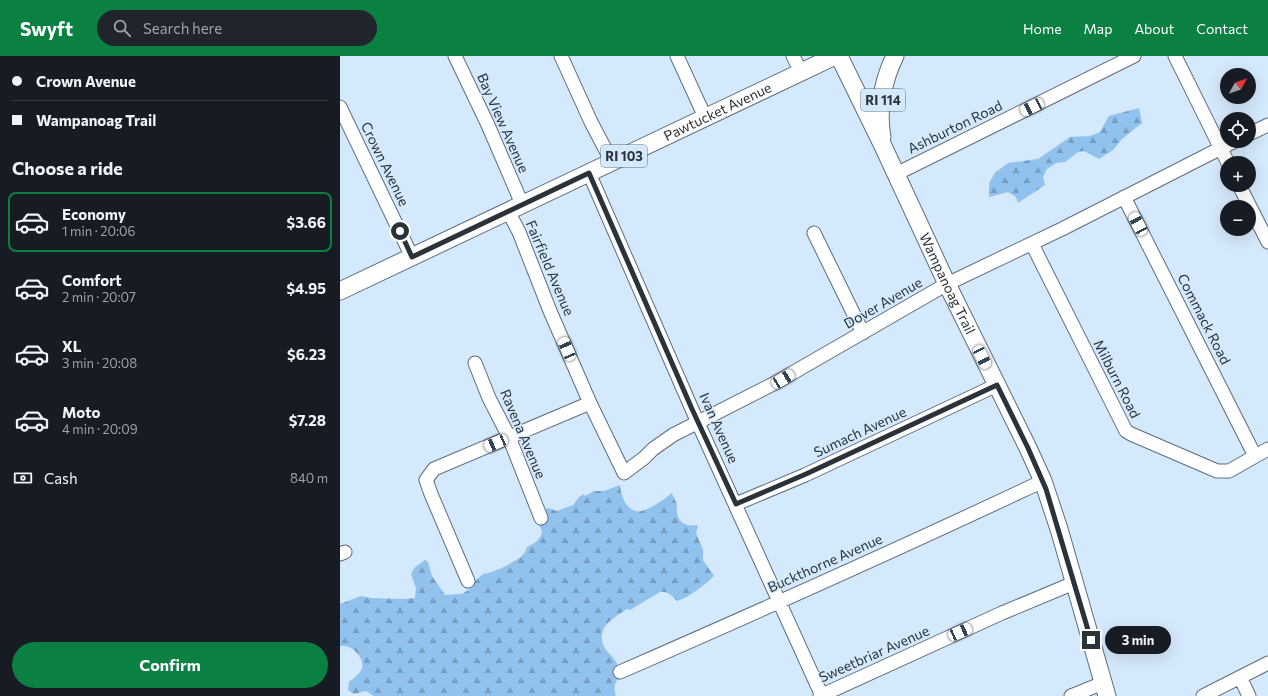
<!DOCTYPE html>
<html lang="en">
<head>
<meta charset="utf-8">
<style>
	body { margin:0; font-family:Commissioner,sans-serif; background:#20242c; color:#f1f3f6; height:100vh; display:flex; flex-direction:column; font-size:15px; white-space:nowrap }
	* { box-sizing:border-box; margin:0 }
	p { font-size:13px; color:#9ea1a6 }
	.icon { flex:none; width:22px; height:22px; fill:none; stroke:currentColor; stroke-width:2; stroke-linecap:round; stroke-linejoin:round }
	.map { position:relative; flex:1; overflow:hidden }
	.sheet { display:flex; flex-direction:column; background:#171b24; width:340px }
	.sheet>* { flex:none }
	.guide { display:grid; align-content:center; height:88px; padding:0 12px; background:#171b24 }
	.needle { width:26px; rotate:50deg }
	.controls { position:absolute; left:880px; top:12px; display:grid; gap:8px }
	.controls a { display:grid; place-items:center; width:36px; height:36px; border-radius:50%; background:#171b24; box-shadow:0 4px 16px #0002; font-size:20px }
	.end { position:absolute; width:18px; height:18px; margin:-9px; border:5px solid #2b333a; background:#fff; box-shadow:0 0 0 2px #fff }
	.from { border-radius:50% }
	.bubble { position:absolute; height:28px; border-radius:14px; background:#171b24; box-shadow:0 4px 16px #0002; font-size:13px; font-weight:700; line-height:28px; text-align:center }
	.car { position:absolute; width:12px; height:24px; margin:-12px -6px; border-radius:5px; box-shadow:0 0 3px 1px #0007; background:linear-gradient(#fff 24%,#345 0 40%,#fff 0 76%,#345 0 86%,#fff 0) }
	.guide b { display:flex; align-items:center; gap:14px; height:38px; font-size:15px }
	.guide b+b { border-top:1px solid #363941 }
	.guide i { width:10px; height:10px; background:#f1f3f6 }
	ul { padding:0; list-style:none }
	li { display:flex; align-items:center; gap:12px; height:60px; margin:0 8px 6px; padding:0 4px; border:2px solid transparent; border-radius:8px }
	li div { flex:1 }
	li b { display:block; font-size:15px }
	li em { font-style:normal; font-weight:700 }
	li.current { border-color:#0b8043 }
	li>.icon { width:36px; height:36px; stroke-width:1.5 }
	h2 { padding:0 12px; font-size:18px; line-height:48px }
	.pay { display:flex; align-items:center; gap:10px; height:44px; padding:0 12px; font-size:15px }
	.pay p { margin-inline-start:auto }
	.primary-button { display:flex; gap:8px; margin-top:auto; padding:8px 12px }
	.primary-button a { flex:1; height:46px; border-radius:24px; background:#0b8043; color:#fff; font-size:16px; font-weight:700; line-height:46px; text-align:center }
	header { display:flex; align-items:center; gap:24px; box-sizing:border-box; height:56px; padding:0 20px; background:#0b8043; color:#fff }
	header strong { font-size:19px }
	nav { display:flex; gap:22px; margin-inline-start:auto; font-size:14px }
	.search { width:280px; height:36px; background:#20242c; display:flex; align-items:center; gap:10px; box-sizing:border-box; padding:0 14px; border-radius:22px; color:#9ea1a6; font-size:15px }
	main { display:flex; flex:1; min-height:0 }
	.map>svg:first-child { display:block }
	.forest { fill:url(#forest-firs) }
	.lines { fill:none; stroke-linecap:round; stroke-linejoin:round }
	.minor-casing { stroke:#5c6d7e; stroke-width:15 }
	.major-casing { stroke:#5c6d7e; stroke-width:19 }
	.minor { stroke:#fff; stroke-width:13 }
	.major { stroke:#fff; stroke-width:17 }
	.route { stroke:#2b333a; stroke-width:5 }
	.labels { text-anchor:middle; stroke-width:3; stroke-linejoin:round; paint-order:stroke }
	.shield { fill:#d5e9fc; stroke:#5e6a74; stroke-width:1 }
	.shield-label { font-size:13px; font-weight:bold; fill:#2b333a }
	.street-label { font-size:14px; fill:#2b333a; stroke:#d5e9fc }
</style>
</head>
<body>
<header>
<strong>Swyft</strong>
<div class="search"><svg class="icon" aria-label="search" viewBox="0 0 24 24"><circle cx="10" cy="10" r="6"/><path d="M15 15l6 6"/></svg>Search here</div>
<nav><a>Home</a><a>Map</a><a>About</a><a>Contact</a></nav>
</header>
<main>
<section class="sheet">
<div class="guide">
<b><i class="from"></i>Crown Avenue</b>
<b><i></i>Wampanoag Trail</b>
</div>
<h2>Choose a ride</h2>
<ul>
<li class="current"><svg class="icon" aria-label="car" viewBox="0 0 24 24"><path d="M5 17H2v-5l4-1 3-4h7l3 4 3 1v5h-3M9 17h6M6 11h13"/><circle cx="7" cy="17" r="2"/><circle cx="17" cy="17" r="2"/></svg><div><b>Economy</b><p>1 min · 20:06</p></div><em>$3.66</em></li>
<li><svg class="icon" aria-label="car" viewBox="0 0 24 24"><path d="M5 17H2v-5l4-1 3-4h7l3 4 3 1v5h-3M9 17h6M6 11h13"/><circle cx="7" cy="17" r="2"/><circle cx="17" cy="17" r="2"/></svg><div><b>Comfort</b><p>2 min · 20:07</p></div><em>$4.95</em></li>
<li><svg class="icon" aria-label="car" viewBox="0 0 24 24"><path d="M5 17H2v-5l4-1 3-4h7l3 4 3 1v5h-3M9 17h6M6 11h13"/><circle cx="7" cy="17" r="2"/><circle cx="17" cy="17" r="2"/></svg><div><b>XL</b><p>3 min · 20:08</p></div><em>$6.23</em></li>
<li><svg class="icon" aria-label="car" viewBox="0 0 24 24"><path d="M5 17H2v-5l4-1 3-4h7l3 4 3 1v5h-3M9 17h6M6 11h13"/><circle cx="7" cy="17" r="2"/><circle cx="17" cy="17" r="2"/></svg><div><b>Moto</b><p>4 min · 20:09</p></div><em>$7.28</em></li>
</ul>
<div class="pay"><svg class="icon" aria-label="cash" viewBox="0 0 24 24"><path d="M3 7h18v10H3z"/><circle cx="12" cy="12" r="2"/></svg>Cash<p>840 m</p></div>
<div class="primary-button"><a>Confirm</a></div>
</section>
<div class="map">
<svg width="928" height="640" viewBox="0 0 928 640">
	<defs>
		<pattern id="forest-firs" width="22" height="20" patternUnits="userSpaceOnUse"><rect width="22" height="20" fill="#91c1ed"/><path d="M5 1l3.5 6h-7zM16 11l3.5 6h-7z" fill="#779dc1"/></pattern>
	</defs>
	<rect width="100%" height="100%" fill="#d5e9fc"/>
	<path class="forest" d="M799,52L802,67L782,83L773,94L759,103L744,95L738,96L725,106L716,107L707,113L703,121L705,129L678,147L676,141L668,136L649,141V127L655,117L668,107L698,103L730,81L750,80L760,76L769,60Z
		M280,429C281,439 285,452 295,455C304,458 325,443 332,437C333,441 336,445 337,449C337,451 336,453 337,456C338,467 347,471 357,469L358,470L356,477L363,494V504L374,520C363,530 351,540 337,545C332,540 328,535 320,536L290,554L287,553C272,563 253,573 266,594C269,598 273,601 276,606C278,609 280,613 282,616C277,625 272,629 276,640H34L26,635L14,638L8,634L9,626C14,622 20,618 22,612C25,603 14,592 6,590C4,590 2,590 0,590V548L21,540L31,542L63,543L75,542L76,532L71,518L75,511L85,504L88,506L92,520L105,539L122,538L133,531L132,528L143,518L149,517L164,511L181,501L185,496L187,491L196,486L201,480L202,475L197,465L200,457L208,452L217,455L233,449L239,441L244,438L245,440L254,435H264Z"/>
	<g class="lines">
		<g class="minor-casing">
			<path id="minor" d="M115,0L148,69L182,148
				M221,0L251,66L272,106
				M337,0L365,61
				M453,0L461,16
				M835,0L888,107
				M0,51L72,201
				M909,78L928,69
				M249,117L358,367L482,640
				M556,118L794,0
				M899,129L928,186
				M784,141L915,400
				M168,155L179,176L210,255L250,347L284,417L304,402L313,393L333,379L435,327L607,228L722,173L895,85
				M474,177L523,277
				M692,188L786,375L791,378L877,415H889L928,393
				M135,307L149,342L169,381L201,462
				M396,448L465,419L657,329
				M0,498L5,496
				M128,525L91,438L86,424L94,413L250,347
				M280,616C422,554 563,491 703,425
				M900,621L909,640
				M480,640L662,557L734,527
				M731,640L763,627
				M863,640L928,607"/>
		</g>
		<g class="major-casing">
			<g id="major">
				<path id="s1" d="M499,0L543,90L607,228L688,392L703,425L719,473L767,640"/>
				<path d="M542,81C537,55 543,24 555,0"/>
				<path id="s2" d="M0,235L495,0"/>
			</g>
		</g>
		<use href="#minor" class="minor"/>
		<use href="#major" class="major"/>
	</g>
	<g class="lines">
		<path class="route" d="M60,175L72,201L249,117L352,353L396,448L466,418L657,329L688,392L706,433L751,584"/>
	</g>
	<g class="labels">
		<g class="shield">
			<rect x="521" y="33" width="44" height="22" rx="3"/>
			<rect x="261" y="89" width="46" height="22" rx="3"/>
		</g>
		<g class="shield-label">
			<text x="543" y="49">RI 114</text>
			<text x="284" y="105">RI 103</text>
		</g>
		<g class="street-label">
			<text dy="5" stroke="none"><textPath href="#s2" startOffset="418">Pawtucket Avenue</textPath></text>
			<text transform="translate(163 67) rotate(66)" y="5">Bay View Avenue</text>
			<text transform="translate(615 71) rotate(-26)" y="5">Ashburton Road</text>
			<text transform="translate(45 108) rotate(64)" y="5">Crown Avenue</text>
			<text transform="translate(210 212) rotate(67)" y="5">Fairfield Avenue</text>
			<text dy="5" stroke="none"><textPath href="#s1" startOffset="252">Wampanoag Trail</textPath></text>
			<text transform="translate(543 247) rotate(-30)" y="5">Dover Avenue</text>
			<text transform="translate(864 263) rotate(63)" y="5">Commack Road</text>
			<text transform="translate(777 323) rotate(63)" y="5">Milburn Road</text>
			<text transform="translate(379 372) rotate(66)" y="5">Ivan Avenue</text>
			<text transform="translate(520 376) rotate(-25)" y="5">Sumach Avenue</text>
			<text transform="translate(183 378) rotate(67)" y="5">Ravena Avenue</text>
			<text transform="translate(485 507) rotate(-24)" y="5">Buckthorne Avenue</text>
			<text transform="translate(534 598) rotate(-24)" y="5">Sweetbriar Avenue</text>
		</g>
	</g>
</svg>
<div class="controls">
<a><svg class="needle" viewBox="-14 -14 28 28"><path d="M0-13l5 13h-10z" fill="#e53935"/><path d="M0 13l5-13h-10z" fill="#9ea1a6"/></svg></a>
<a><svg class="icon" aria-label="locate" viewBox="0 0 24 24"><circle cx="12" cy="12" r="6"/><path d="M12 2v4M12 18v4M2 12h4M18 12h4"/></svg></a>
<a>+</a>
<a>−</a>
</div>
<i class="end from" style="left:60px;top:175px"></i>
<i class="end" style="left:751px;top:584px"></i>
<div class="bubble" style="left:765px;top:570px;width:66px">3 min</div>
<i class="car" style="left:692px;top:51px;rotate:244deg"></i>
<i class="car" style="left:798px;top:168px;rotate:332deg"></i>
<i class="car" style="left:227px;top:293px;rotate:337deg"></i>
<i class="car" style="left:642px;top:301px;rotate:153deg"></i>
<i class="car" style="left:443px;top:323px;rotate:59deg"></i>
<i class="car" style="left:156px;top:387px;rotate:247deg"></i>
<i class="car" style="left:620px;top:576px;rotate:66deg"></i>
</div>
</main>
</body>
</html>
